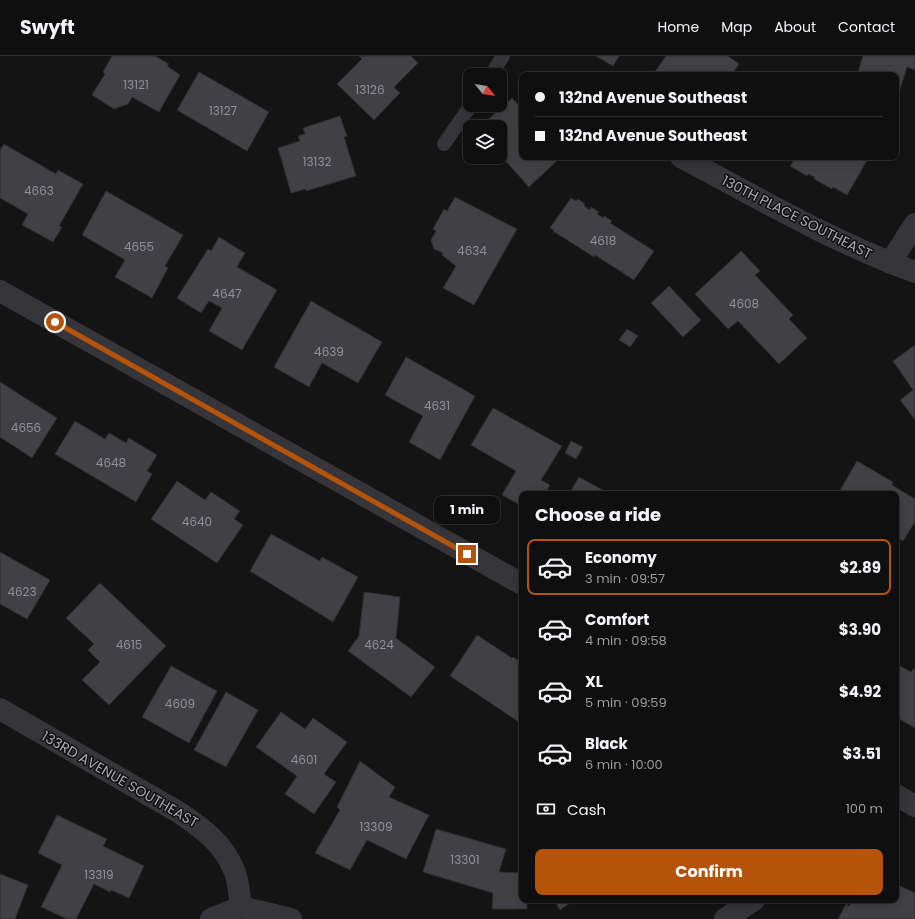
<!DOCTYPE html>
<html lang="en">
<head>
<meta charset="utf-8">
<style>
	body { margin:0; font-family:Poppins,sans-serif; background:#181819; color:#f1f3f6; height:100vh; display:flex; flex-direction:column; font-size:15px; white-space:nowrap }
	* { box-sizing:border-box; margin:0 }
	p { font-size:13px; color:#9b9c9f }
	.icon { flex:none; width:22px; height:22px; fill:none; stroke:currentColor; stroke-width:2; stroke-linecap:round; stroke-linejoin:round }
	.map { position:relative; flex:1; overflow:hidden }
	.side { position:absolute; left:519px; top:435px; width:380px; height:412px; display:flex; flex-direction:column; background:#0f0f10; border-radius:8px; box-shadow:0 2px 10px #0003,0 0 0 1px #2f2f30 }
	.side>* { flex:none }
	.guide { position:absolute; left:519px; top:16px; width:380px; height:88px; border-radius:8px; box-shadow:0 2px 10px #0003,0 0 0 1px #2f2f30; display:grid; align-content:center; height:88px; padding:0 16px; background:#0f0f10 }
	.needle { width:26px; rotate:120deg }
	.controls { position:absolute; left:463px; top:12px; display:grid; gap:8px }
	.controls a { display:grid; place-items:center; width:44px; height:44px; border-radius:8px; background:#0f0f10; box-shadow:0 2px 10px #0003,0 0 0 1px #2f2f30; font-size:20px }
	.end { position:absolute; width:18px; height:18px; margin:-9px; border:5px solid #b45309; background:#fff; box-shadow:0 0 0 2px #fff }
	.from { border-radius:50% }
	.bubble { position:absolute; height:28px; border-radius:8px; background:#0f0f10; box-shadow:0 2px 10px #0003,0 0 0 1px #2f2f30; font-size:13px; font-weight:700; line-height:28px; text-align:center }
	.guide b { display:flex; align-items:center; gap:14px; height:38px; font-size:15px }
	.guide b+b { border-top:1px solid #2f2f30 }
	.guide i { width:10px; height:10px; background:#f1f3f6 }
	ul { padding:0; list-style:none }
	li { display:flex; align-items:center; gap:12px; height:56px; margin:0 8px 6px; padding:0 8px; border:2px solid transparent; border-radius:8px }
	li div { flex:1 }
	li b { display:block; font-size:15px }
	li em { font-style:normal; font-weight:700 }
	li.on { border-color:#b45309 }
	li>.icon { width:36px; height:36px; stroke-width:1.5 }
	h2 { padding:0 16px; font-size:18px; line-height:48px }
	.pay { display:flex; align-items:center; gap:10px; height:44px; padding:0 16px; font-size:15px }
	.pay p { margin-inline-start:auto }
	.primary-button { display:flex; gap:8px; margin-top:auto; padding:8px 16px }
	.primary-button a { flex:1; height:46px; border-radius:8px; background:#b45309; color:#fff; font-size:16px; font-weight:700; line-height:46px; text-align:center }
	header { display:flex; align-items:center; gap:24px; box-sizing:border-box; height:56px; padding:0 20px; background:#0f0f10; border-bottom:1px solid #2f2f30 }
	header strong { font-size:19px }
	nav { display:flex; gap:22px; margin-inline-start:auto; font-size:14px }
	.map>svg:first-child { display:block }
	.building { fill:#414145; stroke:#2e2e31 }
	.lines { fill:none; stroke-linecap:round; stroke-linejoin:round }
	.lane { stroke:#35353a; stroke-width:14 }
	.street { stroke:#35353a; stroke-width:22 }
	.route { stroke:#b45309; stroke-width:5 }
	.labels { text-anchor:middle; stroke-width:3; stroke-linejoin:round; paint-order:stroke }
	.number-label { font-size:12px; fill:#8e8f98 }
	.street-label { font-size:14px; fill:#a7a9b4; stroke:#0f0f10 }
</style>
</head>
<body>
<header>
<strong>Swyft</strong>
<nav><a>Home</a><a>Map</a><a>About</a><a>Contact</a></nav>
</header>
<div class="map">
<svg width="915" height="863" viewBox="0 0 915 863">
	<rect width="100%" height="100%" fill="#141415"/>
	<path class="building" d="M112,0H155L169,8L167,10L180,19L159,56L132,41L128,48L114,53L92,39L105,18L103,16Z
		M359,0H411L418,7L394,31L400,37L374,64L337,28L362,3Z
		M596,0H619L613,10Z
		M666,0H728L739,8L733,17L736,19H656L654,17Z
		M863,0H915V14L907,11L899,37L896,36V19H857Z
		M199,16L269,56L247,95L177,54Z
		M512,42L522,53V101H561L529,131L502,101L504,100L500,96V71H480Z
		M340,60L347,80L344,81L356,120L306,135V133L291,137L278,92L300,85L298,80L305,78L303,72Z
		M4,88L56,118L58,114L83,128L59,170L62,171L53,186L22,169L28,158L0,142V94Z
		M788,101H869L847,139L833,131L832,133L814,123L815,121L808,118L807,120L790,110L794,104Z
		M106,135L183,179L165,210L168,212L152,242L115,221L125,204L82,179Z
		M455,141L517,173L474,249L443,232L456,210L442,199L443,197L434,193L431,184L436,175L433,173L444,153L447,155Z
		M571,142L576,145L578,143L585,148L584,150L590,154L591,151L599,156L597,158L603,162L604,160L612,165L610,167L654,195L634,224L595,199L594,201L553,175L554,174L550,172Z
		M219,181L245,197L237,211L277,234L242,294L209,275L222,252L209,245L201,257L177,242L208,193L211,195Z
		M741,195L760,215L755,219L793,259L789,263L807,282L779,308L738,265L728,273L695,238Z
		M669,230L701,264L683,281L651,247Z
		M311,245L382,286L358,327L322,307L309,331L274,311Z
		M627,273L638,280L630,291L619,284Z
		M915,289V364L900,344L913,334L893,305Z
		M406,301L475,340L440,404L409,386L423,360L385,339Z
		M0,326L57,362L32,402L0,381Z
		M493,352L562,390L541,424L550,429L545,438H522V450L502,439L516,415L471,389Z
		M75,365L105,383L109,377L126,387L129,382L157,399L147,415L152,418L136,446L55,398Z
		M571,385L583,391L576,403L565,397Z
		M857,405L893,426L892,429L915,443V466L903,485L896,481V438H838Z
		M579,421L610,438H569Z
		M177,425L205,444L211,436L240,455L234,463L243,469L217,507L151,463Z
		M271,478L320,505L322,501L358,521L333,566L250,515Z
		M0,496L50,524L27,563L0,548Z
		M100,527L166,590L109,649L82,624L100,606L88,594L94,588L66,562Z
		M364,536L400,541L396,582L435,611L411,641L348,595L359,580Z
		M477,579L512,602L513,601L522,607V668L450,620Z
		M896,608L911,616L913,613L915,614V672L896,661Z
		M171,610L217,635L189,687L142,661Z
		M226,636L258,654L226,711L194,694Z
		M281,656L305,673L313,662L347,686L324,718L336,726L314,758L285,738L297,720L256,691Z
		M360,705L395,731L389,741L429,759L406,803L367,784L350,814L315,797L340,754L337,751Z
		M57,759L107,783L103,790L144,810L129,842L111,834L110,836L94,828L76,863H67L41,851L62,809L38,797Z
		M436,773L506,793L499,816L522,817V844H527V853H492L493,837L423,816Z
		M0,818L28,829L15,863H0Z
		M896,828L915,837V863H838L846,848L849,850L853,844H896Z
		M554,844H574L560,854Z"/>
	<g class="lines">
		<path class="lane" d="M491,19L503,0
			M444,88L471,49"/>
		<path class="street" d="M681,101C758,142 833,186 915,216
			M890,207L915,168
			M0,235L522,528
			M0,653L180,757C203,773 223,787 234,814C239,825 239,839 241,851
			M896,739L915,750
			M211,863L241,851L291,863
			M725,863L754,844"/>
	</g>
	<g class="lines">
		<path class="route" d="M55,266L467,498"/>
	</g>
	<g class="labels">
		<g class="number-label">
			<text x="136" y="33">13121</text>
			<text x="370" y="38">13126</text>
			<text x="223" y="59">13127</text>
			<text x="317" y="110">13132</text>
			<text x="39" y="139">4663</text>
			<text x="603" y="189">4618</text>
			<text x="139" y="195">4655</text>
			<text x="472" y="199">4634</text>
			<text x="227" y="242">4647</text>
			<text x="744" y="252">4608</text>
			<text x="329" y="300">4639</text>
			<text x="437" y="354">4631</text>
			<text x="26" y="376">4656</text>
			<text x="111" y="411">4648</text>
			<text x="197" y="470">4640</text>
			<text x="22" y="540">4623</text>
			<text x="129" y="593">4615</text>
			<text x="379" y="593">4624</text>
			<text x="180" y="652">4609</text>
			<text x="304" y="708">4601</text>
			<text x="376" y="775">13309</text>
			<text x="465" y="808">13301</text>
			<text x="99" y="823">13319</text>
		</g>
		<g class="street-label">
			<text transform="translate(797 161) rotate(27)" y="5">130TH PLACE SOUTHEAST</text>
			<text transform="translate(120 723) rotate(30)" y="5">133RD AVENUE SOUTHEAST</text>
		</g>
	</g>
</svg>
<div class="controls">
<a><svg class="needle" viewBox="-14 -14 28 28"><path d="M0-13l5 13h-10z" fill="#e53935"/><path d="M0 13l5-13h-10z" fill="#9b9c9f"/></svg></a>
<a><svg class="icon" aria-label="layers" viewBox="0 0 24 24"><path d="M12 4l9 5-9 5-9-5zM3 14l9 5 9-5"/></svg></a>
</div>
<i class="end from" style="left:55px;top:266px"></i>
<i class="end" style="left:467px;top:498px"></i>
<div class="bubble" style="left:434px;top:440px;width:66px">1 min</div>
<div class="guide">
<b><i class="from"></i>132nd Avenue Southeast</b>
<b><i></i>132nd Avenue Southeast</b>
</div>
<section class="side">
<h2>Choose a ride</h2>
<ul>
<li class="on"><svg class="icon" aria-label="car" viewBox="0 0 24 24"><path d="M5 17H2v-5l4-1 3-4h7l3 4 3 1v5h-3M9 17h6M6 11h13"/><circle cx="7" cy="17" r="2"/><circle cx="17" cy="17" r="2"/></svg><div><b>Economy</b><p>3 min · 09:57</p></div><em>$2.89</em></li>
<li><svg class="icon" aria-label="car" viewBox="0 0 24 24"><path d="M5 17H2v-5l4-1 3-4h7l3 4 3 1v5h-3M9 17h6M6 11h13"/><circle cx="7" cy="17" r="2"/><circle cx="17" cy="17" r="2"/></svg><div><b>Comfort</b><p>4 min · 09:58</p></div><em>$3.90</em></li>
<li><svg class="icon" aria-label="car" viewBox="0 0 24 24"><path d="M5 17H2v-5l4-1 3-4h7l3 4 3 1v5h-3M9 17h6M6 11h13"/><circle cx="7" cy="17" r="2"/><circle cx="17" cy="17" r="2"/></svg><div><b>XL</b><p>5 min · 09:59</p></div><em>$4.92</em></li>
<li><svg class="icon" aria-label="car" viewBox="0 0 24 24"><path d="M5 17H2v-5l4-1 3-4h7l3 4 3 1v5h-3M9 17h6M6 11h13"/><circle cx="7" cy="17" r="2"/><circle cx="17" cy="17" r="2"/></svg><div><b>Black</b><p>6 min · 10:00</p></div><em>$3.51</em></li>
</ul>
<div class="pay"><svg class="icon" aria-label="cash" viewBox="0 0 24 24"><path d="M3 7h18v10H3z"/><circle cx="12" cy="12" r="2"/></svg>Cash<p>100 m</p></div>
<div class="primary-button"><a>Confirm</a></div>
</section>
</div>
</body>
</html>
